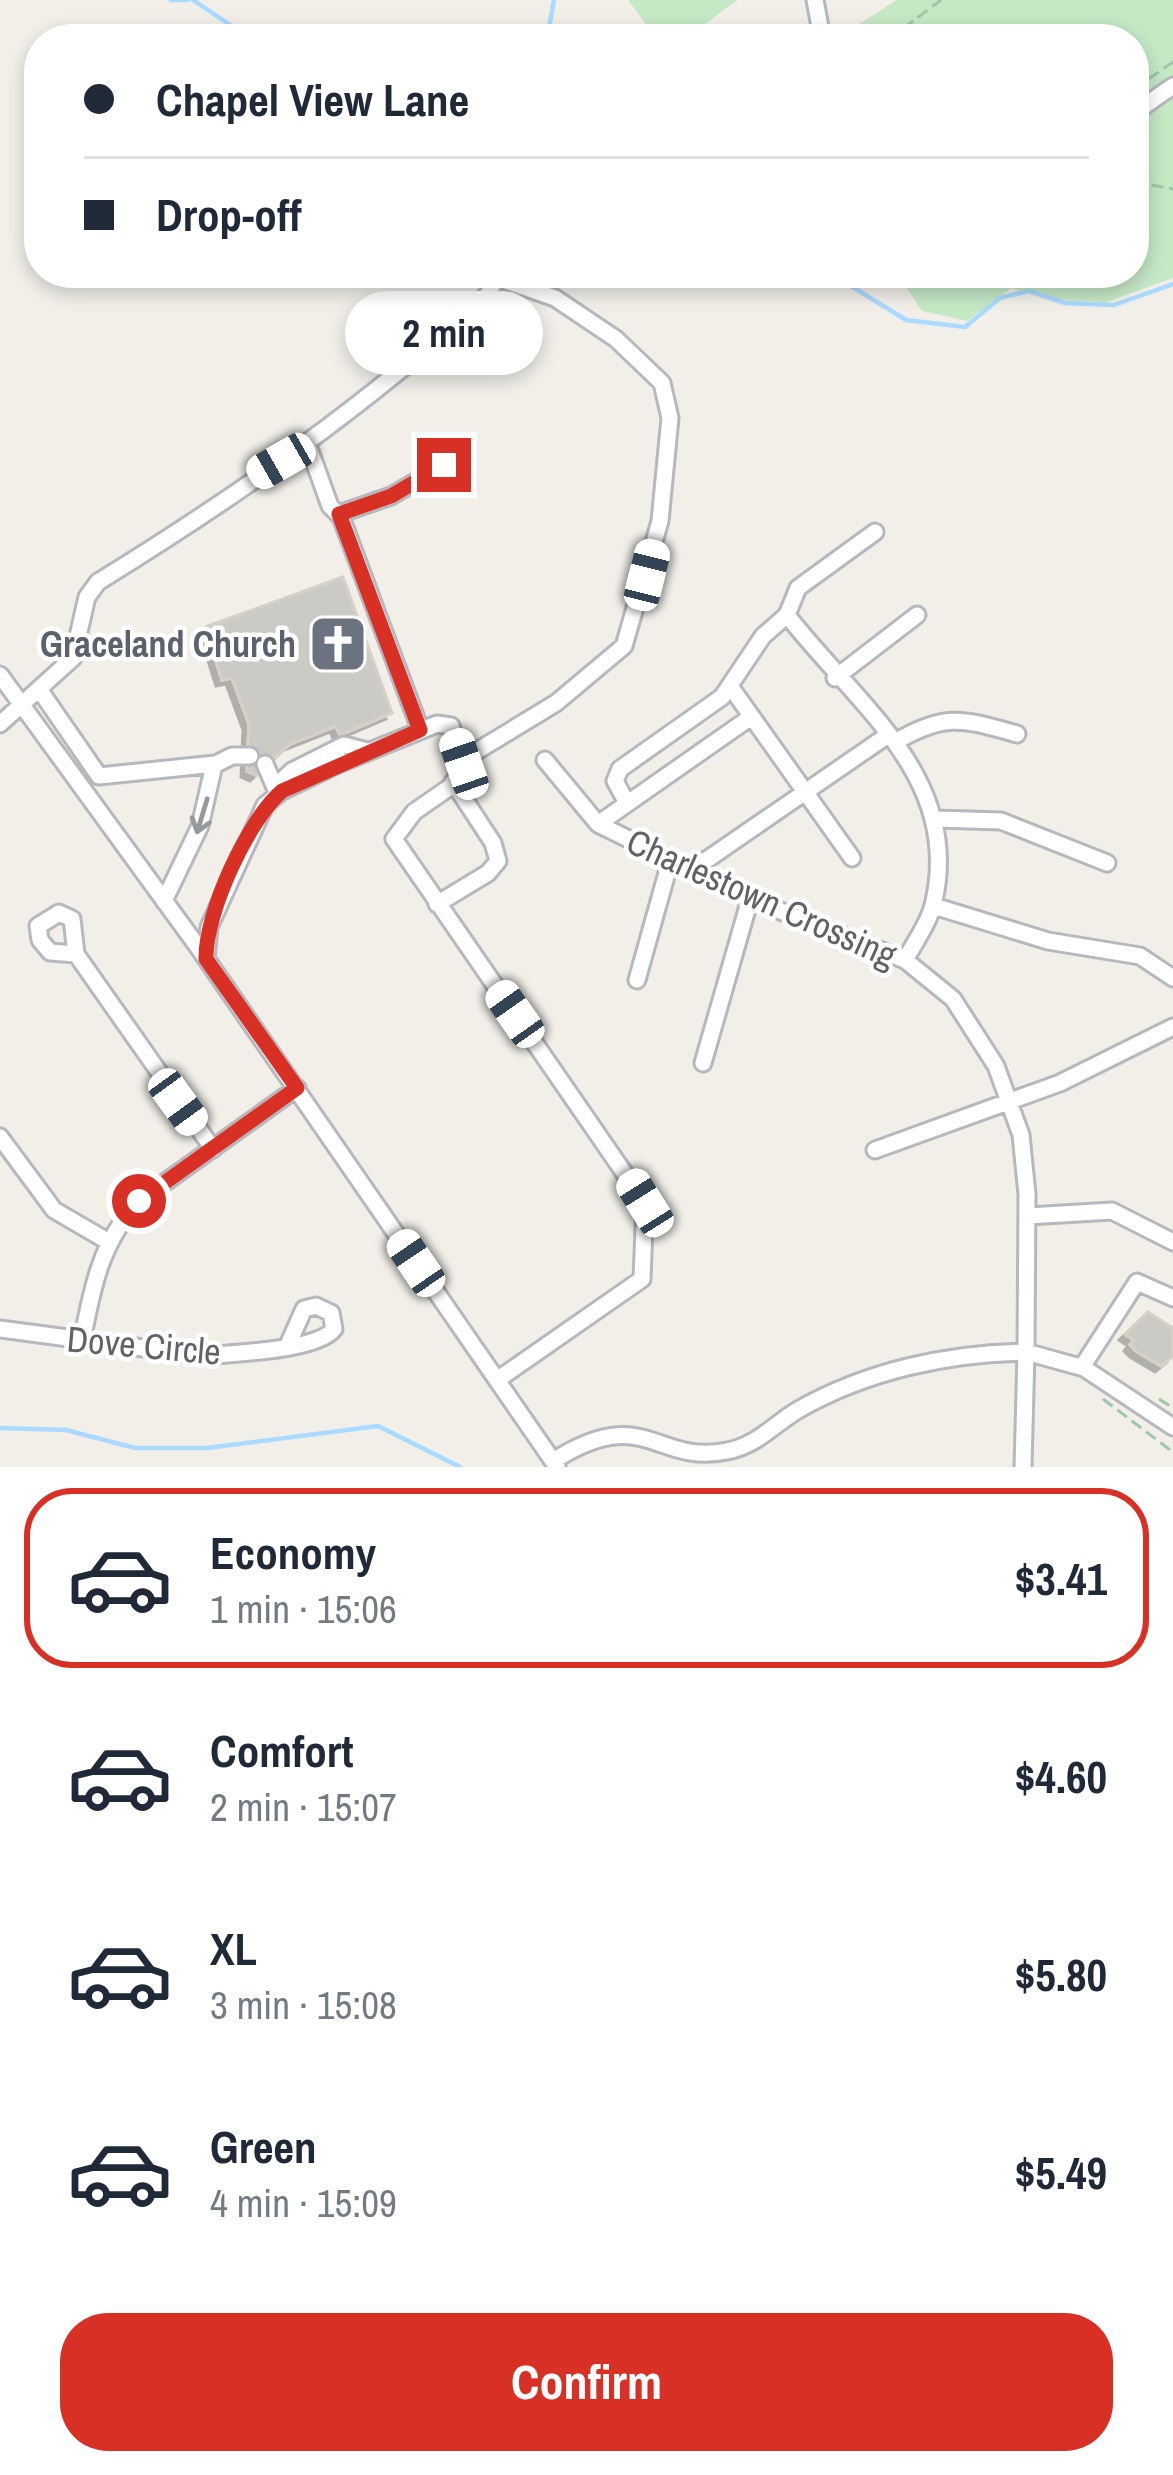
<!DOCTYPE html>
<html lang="en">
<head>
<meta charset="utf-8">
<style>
	body { margin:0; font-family:"Archivo Narrow",sans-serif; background:#f6f6f7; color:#1f2937; height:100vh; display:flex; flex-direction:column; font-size:45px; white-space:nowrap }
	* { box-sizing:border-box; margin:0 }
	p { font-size:39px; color:#747a83 }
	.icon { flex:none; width:66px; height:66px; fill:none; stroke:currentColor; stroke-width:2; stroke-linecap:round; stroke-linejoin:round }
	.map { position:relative; height:1467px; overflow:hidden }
	.panel { display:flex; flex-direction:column; background:#fff; flex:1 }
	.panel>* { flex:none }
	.banner { position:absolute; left:24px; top:24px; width:1125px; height:264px; border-radius:48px; box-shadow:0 6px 18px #0003; display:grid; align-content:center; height:264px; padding:0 60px; background:#fff }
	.end { position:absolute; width:54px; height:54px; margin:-27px; border:15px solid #d93025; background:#fff; box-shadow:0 0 0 6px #fff }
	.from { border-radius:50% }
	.bubble { position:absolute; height:84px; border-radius:42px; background:#fff; box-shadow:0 6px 18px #0003; font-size:39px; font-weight:700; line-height:84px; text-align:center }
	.car { position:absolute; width:36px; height:72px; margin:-36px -18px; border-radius:15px; box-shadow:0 0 9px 3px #0007; background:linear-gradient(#fff 24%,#345 0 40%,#fff 0 76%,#345 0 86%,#fff 0) }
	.banner b { display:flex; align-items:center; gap:42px; height:114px; font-size:45px }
	.banner b+b { border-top:3px solid #e0e1e3 }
	.banner i { width:30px; height:30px; background:#1f2937 }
	ul { padding:21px 0 0; list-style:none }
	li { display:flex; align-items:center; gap:36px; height:180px; margin:0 24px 18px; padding:0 36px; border:6px solid transparent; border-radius:48px }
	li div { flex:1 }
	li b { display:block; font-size:45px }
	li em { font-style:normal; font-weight:700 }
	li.on { border-color:#d93025 }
	li>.icon { width:108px; height:108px; stroke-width:1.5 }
	.cta { display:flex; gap:24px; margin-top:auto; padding:24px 60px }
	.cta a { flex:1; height:138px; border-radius:48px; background:#d93025; color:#fff; font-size:48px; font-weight:700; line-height:138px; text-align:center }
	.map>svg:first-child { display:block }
	.green { fill:#c5e8c5 }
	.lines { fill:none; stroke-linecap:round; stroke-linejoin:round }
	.stream { stroke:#aadaff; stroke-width:4.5 }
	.building { fill:#cccac5; stroke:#d6d1c6; stroke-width:3; filter:url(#shadow) }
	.minor-casing { stroke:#b5b8bc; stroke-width:21 }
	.path { stroke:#9cc7a9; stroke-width:3; stroke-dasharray:12 6; stroke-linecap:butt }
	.minor { stroke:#fff; stroke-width:15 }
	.oneway { stroke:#979a9d }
	.route { stroke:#d93025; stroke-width:15 }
	.labels { text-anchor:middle; stroke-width:9; stroke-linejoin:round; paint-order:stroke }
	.worship-label { font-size:36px; font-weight:bold; fill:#5b616d; stroke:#fff; text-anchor:end }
	.street-label { font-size:36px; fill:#5f6368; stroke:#fff }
</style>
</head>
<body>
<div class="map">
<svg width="1173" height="1467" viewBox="0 0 1173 1467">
	<defs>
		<filter id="shadow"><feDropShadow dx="-6" dy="6" stdDeviation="0" flood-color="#0004"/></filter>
	</defs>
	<rect width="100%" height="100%" fill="#f1efe8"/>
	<path class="green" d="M628,0H737L685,39H657Z
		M897,0H1173V278L1107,302L1055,300L1011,288L967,321L922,311L897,273H1134V39H835Z"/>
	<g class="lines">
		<path class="stream" d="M171,0H188
			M193,0L251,39
			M547,39L554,0
			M830,273L906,320L965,327L1000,298L1029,291L1065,303L1114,305L1173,284
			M0,1428L66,1430L135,1448H207L378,1426L460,1467"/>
	</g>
	<path class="building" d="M343,577L392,713L340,735L336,726L290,744L256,775L247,771L249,724L232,678L222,680L205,627Z
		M1148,1312L1173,1328V1356L1161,1366L1136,1351L1130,1345L1134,1340L1125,1334Z"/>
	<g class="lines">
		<g class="minor-casing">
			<path id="minor" d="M812,39L820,27L815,0
				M1134,113L1173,86
				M308,445L330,506L341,517L420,729
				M339,514L391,496L444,465
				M787,615C855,703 962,777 934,901C930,921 915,942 905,960
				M0,675L198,947L557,1467
				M835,678L917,615
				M730,686L852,858
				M41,692L99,776L215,764
				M0,724L73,658L87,597L98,582C236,497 369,404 488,294L499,273
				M895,742C946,712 963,719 1017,734
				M545,760L598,824L750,899L905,960L953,999L996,1066L1021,1135L1027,1194L1026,1352L1084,1368L1173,1427
				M265,764L277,792
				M276,786L292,771L344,745L367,751
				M627,803L615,781L620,769L722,697L763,636L787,615L798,588L875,532
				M937,819L1001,821L1107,863
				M598,824L751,717
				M689,872L888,735
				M164,901L200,826L214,765L232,756H250
				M437,904L488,873L498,861L493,843L453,782
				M934,906L1048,941L1140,956L1173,978
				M59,913L72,919L76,954L50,952L40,940L38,926Z
				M76,954L213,1149
				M206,959L209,927L265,805L282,791L338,764L437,724L451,726L464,763
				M637,980L670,862
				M703,1063L750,899
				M0,1137L54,1210L109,1242
				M875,1150L1060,1083L1173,1027
				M1028,1216L1112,1211L1173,1242
				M0,1329L203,1356C232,1353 317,1351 334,1329L331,1313L316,1306L304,1309L288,1345
				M82,1341C92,1288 101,1241 139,1201L297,1088
				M1082,1367L1137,1282L1173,1298
				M497,1380L642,1279L645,1203L394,839L414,812L450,787L472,754L556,703L624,646L660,521L670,418L662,383L616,339L555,298L498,278
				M553,1461C645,1402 656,1466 727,1451C756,1446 773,1425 798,1410C866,1371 948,1353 1026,1352L1023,1467"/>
		</g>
		<path class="path" d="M889,39L941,0
			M1134,89L1173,62
			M1134,189L1152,185L1173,189
			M1103,1399L1173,1452
			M1159,1399L1173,1408"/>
		<use href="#minor" class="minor"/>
	</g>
	<defs><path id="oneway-shaft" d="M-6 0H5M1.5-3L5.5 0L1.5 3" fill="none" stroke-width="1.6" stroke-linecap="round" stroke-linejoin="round" transform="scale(3)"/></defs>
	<use class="oneway" href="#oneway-shaft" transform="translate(202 816) rotate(107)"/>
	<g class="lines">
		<path class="route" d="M139,1201L297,1088L206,959C205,913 248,820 282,791L420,730L339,514L391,496L444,465"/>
	</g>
	<defs>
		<g id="church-square" transform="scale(3)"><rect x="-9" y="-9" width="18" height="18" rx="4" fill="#6b7280" stroke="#fff"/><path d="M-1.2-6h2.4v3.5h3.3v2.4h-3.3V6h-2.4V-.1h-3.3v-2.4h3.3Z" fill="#fff"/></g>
	</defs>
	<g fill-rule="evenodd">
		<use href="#church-square" x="338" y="644"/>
	</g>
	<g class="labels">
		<g class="worship-label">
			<text x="296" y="657">Graceland Church</text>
		</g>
		<g class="street-label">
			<text transform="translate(762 898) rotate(24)" y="13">Charlestown Crossing</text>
			<text transform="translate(144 1345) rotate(5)" y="13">Dove Circle</text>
		</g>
	</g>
</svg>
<i class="end from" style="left:139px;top:1201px"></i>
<i class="end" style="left:444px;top:465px"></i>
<div class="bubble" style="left:345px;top:291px;width:198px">2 min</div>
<i class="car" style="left:281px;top:461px;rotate:240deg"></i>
<i class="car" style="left:647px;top:575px;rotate:14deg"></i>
<i class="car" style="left:464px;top:764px;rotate:341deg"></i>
<i class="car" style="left:515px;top:1014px;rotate:325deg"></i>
<i class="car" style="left:178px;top:1102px;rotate:144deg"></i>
<i class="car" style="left:645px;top:1203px;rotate:328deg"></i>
<i class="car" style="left:416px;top:1263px;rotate:326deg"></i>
<div class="banner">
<b><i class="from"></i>Chapel View Lane</b>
<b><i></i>Drop-off</b>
</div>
</div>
<section class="panel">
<ul>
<li class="on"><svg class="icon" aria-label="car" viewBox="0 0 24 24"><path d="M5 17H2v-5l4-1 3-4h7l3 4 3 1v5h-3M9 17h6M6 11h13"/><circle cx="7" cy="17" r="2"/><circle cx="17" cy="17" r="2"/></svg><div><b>Economy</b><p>1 min · 15:06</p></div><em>$3.41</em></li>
<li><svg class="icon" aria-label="car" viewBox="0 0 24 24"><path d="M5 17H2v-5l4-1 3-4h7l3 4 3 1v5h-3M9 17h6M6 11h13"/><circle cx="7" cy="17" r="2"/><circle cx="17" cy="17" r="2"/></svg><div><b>Comfort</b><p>2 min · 15:07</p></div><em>$4.60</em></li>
<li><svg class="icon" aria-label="car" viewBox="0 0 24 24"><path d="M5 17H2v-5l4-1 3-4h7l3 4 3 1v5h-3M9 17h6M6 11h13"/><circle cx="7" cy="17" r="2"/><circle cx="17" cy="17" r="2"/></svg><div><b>XL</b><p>3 min · 15:08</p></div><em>$5.80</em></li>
<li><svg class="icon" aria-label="car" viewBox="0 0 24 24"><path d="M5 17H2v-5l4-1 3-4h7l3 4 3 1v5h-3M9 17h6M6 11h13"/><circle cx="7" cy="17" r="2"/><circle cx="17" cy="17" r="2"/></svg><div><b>Green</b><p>4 min · 15:09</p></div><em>$5.49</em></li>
</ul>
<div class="cta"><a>Confirm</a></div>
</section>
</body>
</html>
